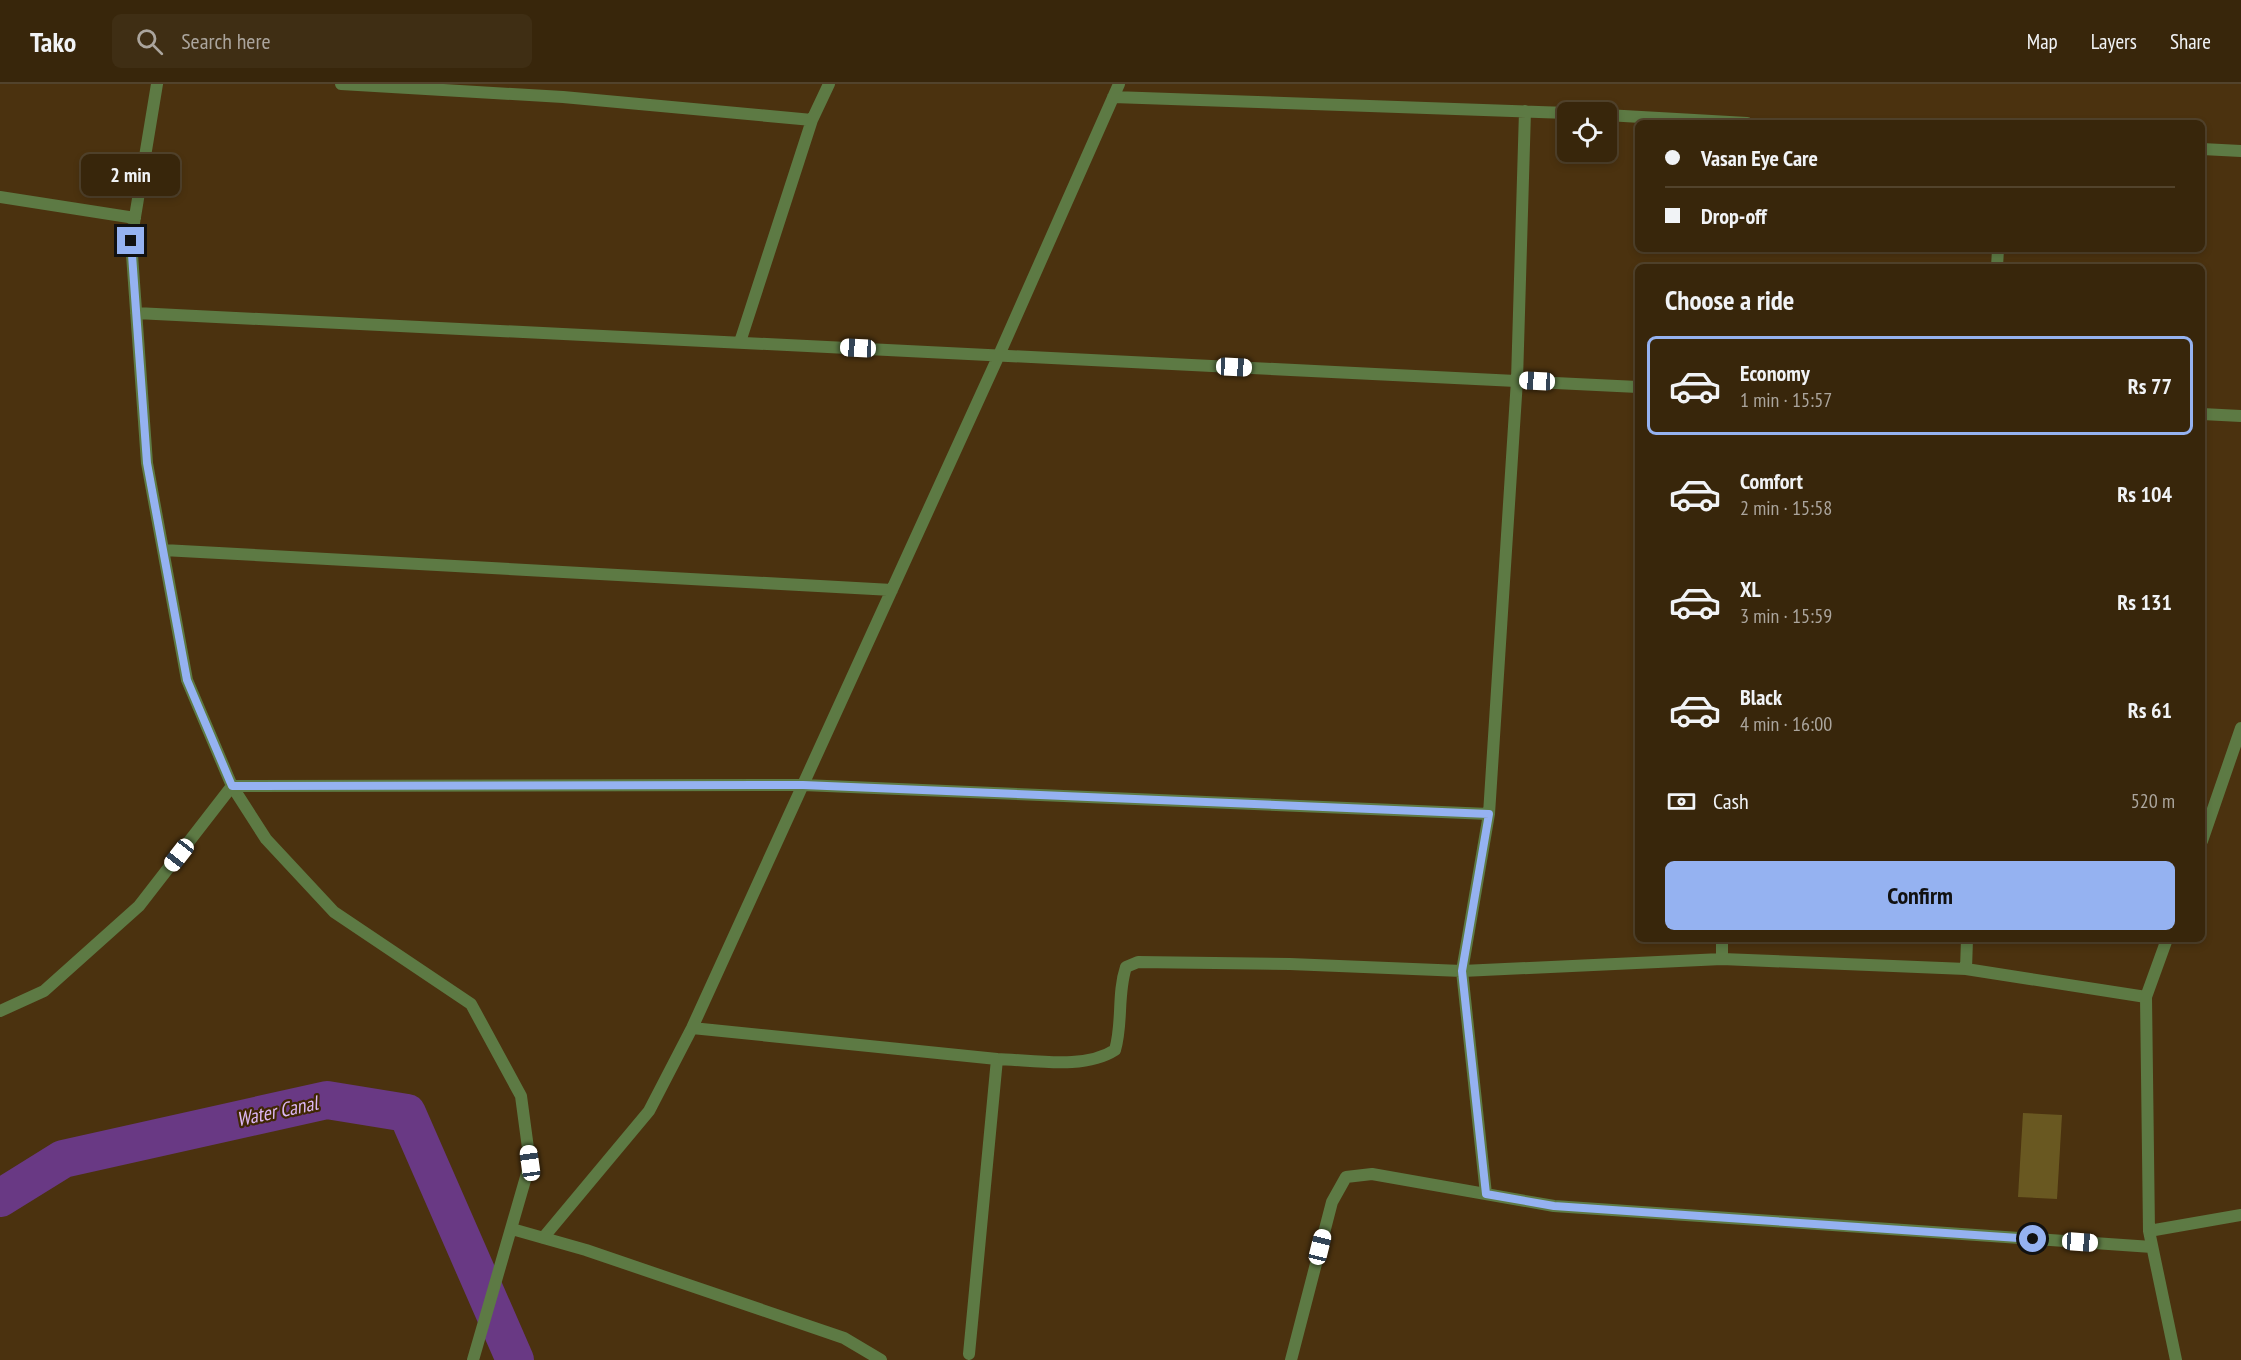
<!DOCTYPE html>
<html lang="en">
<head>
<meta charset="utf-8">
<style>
	body { margin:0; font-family:"PT Sans Narrow",sans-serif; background:#3f2e14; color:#f1f3f6; height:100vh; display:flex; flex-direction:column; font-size:22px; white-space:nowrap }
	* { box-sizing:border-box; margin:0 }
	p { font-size:20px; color:#aba59d }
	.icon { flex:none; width:33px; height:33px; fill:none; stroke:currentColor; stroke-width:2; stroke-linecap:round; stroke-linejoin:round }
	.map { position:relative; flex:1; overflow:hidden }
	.sheet { position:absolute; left:1635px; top:180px; width:570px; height:678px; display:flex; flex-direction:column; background:#38260b; border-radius:9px; box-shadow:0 3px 9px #0003,0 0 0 2px #52432c }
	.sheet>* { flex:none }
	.top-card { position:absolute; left:1635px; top:36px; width:570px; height:132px; border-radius:9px; box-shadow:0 3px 9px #0003,0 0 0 2px #52432c; display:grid; align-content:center; height:132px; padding:0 30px; background:#38260b }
	.tools { position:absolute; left:1557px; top:18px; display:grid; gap:12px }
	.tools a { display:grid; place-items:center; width:60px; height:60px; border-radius:9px; background:#38260b; box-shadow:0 3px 9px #0003,0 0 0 2px #52432c; font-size:30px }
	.end { position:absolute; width:27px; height:27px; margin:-14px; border:8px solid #95b2f1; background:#111; box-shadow:0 0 0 3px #111 }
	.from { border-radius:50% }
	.bubble { position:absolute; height:42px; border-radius:9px; background:#38260b; box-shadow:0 3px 9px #0003,0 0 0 2px #52432c; font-size:20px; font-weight:700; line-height:42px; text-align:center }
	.car { position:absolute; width:18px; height:36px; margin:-18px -9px; border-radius:8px; box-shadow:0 0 4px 2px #0007; background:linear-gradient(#fff 24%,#345 0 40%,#fff 0 76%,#345 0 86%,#fff 0) }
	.top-card b { display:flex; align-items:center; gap:21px; height:57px; font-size:22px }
	.top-card b+b { border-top:2px solid #52432c }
	.top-card i { width:15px; height:15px; background:#f1f3f6 }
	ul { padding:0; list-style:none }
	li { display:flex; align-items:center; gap:18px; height:99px; margin:0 12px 9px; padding:0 18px; border:3px solid transparent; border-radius:9px }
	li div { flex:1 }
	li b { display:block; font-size:22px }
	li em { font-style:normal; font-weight:700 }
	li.on { border-color:#95b2f1 }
	li>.icon { width:54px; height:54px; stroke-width:1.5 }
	h2 { padding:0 30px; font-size:27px; line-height:72px }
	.pay { display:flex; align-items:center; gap:15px; height:66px; padding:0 30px; font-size:22px }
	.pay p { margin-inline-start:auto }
	.button { display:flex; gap:12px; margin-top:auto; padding:12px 30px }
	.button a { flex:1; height:69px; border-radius:9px; background:#95b2f1; color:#111; font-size:24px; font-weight:700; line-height:69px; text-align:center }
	header { display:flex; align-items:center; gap:36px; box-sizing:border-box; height:84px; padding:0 30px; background:#38260b; border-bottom:2px solid #52432c }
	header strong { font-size:28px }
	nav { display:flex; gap:33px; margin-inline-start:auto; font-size:21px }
	.search { width:420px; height:54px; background:#3f2e14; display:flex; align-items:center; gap:15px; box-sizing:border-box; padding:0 21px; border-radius:9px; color:#aba59d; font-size:22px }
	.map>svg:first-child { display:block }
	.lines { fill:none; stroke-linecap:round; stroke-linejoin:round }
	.canal { stroke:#693984; stroke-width:38 }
	.building { fill:#695821 }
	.minor { stroke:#5d7a44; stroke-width:12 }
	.route { stroke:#95b2f1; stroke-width:8 }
	.labels { text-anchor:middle; stroke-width:4.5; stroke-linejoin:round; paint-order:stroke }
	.water-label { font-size:20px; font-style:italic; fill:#ddb8f6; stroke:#402703 }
</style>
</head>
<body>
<header>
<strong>Tako</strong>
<div class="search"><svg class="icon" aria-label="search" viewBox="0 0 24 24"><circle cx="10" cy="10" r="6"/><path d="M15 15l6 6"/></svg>Search here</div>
<nav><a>Map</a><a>Layers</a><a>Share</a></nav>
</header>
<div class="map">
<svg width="2241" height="1276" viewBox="0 0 2241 1276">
	<rect width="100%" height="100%" fill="#4b320f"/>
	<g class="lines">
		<path class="canal" d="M0,1114L63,1075L327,1016L407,1029L515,1276"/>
	</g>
	<path class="building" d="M2023,1029L2062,1031L2057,1115L2018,1113Z"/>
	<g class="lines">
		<path class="minor" d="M157,0L131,157L147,379L187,596L232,702L266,755L334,828L471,920L521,1012L530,1079L473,1276
			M341,0L563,13L812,36
			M1113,13L1568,29
			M1606,31L1747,39
			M2202,65L2241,67
			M0,113L135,134
			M1997,183L1998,165
			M136,229L1638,303
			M740,258L812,36L829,0
			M2202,330L2241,332
			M163,466L892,506
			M2202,757L2241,644
			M2167,855L2146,913L2149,1147L2176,1276
			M1722,875V855
			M1966,885L1967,855
			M0,927L44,907L139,822L232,702L803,701L1489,730
			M692,944L997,975L969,1270
			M997,975C1034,976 1084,986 1115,966C1123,939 1117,910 1126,883L1138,878L1290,880L1462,887L1722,875L1966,885L2146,913
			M1486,1110L1462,887L1489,730L1517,296L1525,27
			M512,1145L586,1166L844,1254L881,1276
			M2149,1147L2241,1131
			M543,1154L649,1027L692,944L999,271L1119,0
			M1291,1276L1332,1118L1346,1093L1372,1090L1554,1122L2152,1163"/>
	</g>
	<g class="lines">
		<path class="route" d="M131,157L147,379L163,466L187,596L232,702L803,701L1489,730L1462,887L1486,1110L1554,1122L2033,1155"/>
	</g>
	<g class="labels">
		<g class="water-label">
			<text transform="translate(277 1027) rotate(-12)" y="7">Water Canal</text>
		</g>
	</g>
</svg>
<div class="tools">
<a><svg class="icon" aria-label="locate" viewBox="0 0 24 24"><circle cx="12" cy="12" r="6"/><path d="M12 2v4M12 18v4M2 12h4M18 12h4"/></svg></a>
</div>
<i class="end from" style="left:2033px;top:1155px"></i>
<i class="end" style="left:131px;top:157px"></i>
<div class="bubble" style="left:81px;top:70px;width:99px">2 min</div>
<i class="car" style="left:858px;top:264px;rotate:273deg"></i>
<i class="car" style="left:1234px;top:283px;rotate:93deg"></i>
<i class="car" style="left:1537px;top:297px;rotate:273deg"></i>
<i class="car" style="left:179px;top:771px;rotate:218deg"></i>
<i class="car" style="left:530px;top:1079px;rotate:352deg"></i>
<i class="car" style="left:2080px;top:1158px;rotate:94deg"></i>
<i class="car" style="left:1320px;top:1163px;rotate:14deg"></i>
<div class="top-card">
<b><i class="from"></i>Vasan Eye Care</b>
<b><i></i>Drop-off</b>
</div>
<section class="sheet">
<h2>Choose a ride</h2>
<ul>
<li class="on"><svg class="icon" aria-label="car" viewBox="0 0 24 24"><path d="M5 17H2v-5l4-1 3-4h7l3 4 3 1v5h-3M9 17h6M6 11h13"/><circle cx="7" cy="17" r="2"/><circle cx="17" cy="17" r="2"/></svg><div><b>Economy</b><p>1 min · 15:57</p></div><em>Rs 77</em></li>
<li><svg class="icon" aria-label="car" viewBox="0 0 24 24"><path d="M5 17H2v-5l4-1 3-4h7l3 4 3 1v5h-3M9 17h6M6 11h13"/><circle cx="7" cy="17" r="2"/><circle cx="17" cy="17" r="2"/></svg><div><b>Comfort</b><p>2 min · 15:58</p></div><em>Rs 104</em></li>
<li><svg class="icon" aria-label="car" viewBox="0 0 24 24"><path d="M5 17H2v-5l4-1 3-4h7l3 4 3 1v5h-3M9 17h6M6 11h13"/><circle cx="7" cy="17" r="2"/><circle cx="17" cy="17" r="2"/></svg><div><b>XL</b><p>3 min · 15:59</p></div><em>Rs 131</em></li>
<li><svg class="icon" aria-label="car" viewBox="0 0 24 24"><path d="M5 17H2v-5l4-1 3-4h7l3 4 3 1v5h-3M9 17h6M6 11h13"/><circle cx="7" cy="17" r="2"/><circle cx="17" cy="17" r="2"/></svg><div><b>Black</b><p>4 min · 16:00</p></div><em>Rs 61</em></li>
</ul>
<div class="pay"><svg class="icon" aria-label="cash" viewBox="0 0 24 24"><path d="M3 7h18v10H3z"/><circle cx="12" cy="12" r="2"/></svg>Cash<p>520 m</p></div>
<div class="button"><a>Confirm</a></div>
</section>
</div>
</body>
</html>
